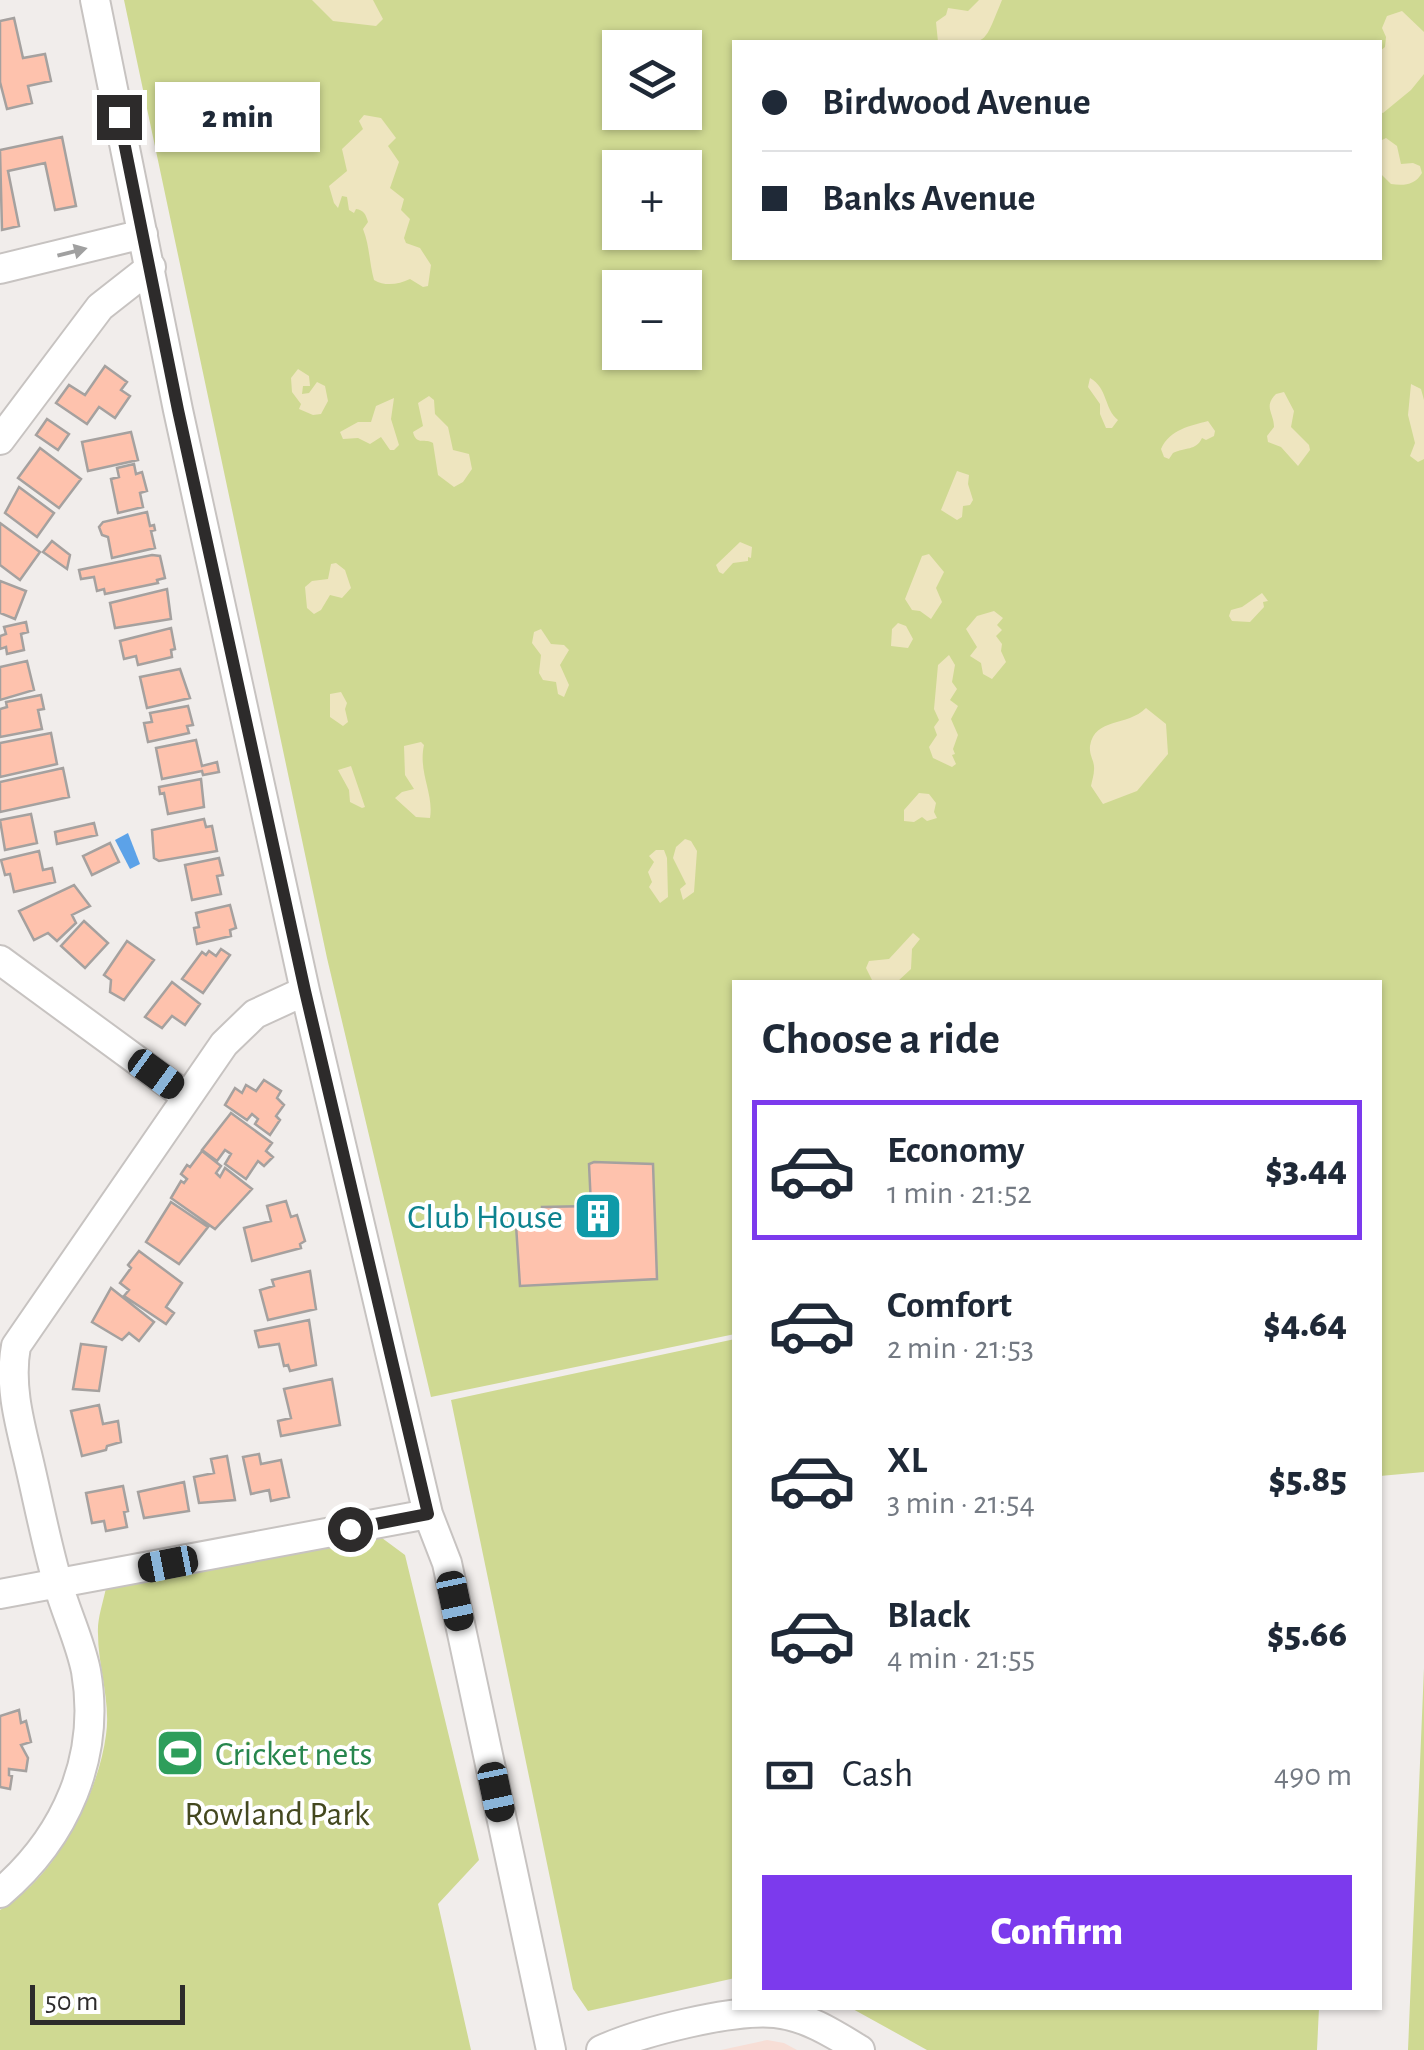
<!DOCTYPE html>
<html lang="en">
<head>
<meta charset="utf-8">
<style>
	body { margin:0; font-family:"Alegreya Sans",sans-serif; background:#f6f6f7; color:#1f2937; height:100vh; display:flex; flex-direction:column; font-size:38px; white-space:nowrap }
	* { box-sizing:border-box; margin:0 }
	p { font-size:32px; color:#747a83 }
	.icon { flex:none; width:55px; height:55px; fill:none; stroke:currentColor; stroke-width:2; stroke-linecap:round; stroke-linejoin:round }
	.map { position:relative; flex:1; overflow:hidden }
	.side { position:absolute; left:732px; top:980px; width:650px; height:1030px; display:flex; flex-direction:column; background:#fff; border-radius:0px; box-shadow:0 2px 8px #0004 }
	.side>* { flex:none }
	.banner { position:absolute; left:732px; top:40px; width:650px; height:220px; border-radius:0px; box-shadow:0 2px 8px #0004; display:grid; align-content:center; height:220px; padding:0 30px; background:#fff }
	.controls { position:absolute; left:602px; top:30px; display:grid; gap:20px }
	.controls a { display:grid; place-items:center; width:100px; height:100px; border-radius:0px; background:#fff; box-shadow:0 2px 8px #0004; font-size:50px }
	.scale { position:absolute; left:30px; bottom:25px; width:155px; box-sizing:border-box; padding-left:10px; border:5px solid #2d2b2b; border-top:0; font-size:28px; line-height:35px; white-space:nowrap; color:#2d2b2b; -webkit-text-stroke:8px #fff; paint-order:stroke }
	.end { position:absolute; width:45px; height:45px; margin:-22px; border:12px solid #2d2b2b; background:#fff; box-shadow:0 0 0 5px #fff }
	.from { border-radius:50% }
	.bubble { position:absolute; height:70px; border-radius:0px; background:#fff; box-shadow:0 2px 8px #0004; font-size:32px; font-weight:800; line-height:70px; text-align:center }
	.car { position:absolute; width:30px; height:60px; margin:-30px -15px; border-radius:12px; box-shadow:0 0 8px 2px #0007; background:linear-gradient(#222 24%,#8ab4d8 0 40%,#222 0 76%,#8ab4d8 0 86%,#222 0) }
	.banner b { display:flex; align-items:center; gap:35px; height:95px; font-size:38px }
	.banner b+b { border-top:2px solid #e0e1e3 }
	.banner i { width:25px; height:25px; background:#1f2937 }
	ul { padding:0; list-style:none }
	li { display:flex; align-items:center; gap:30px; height:140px; margin:0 20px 15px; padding:0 10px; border:5px solid transparent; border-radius:0px }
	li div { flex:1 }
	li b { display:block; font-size:38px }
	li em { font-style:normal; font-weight:800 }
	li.current { border-color:#7c3aed }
	li>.icon { width:90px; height:90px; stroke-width:1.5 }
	h2 { padding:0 30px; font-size:45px; line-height:120px }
	.pay { display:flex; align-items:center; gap:25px; height:110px; padding:0 30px; font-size:38px }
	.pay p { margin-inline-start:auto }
	.primary-button { display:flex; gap:20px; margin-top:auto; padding:20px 30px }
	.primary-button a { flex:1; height:115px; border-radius:0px; background:#7c3aed; color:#fff; font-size:40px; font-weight:800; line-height:115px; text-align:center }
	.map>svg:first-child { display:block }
	.education { fill:#f7ded6 }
	.green { fill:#cfd992; fill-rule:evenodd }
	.sand { fill:#eee5bf }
	.water { fill:#5ca2e8 }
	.building { fill:#fec2ad; stroke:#a5a19f; stroke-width:2.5 }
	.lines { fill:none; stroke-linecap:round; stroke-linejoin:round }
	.minor-casing { stroke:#c7c3c1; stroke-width:32 }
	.minor { stroke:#fff; stroke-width:28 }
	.oneway { fill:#a0a0a0 }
	.route { stroke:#2d2b2b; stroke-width:12 }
	.labels { text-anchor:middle; stroke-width:8; stroke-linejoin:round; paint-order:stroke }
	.culture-label { font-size:35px; fill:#0d838f; stroke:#fff; text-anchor:end }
	.leisure-label { font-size:35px; fill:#27864d; stroke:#fff; text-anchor:start }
	.park-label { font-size:35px; fill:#44481f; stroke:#fff }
</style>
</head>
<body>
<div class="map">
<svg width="1424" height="2050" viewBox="0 0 1424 2050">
	<rect width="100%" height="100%" fill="#f1edeb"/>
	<path class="education" d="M767,2040L784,2043L797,2050H721Z"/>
	<path class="green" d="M124,0H1424V1472L1380,1476V982H735V1334L431,1397L327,958ZM735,42H1380V258H735ZM620,48H685V112H620ZM620,168H685V232H620ZM620,288H685V352H620Z
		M735,1339V1978L588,2011L573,1989L451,1400Z
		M382,1538L405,1555L479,1860L438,1904L471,2050H0V1910C54,1879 98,1796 106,1735C111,1702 98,1667 98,1634C97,1619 103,1603 106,1588Z
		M1424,1668V2050H1408Z
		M851,2008H1319L1317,2050H927Z"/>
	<path class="sand" d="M312,0H373L383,19L376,26L333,21Z
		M979,0H1002C982,48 989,43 938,42L936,22L946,15L948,8L968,11Z
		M1402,11L1424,32V74L1411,90L1383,113L1380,112V51L1385,47L1386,37L1382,28L1387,16Z
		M364,115L381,118L396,138L388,146L399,162L390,188L404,199L401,210L410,219L404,238L406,243L420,248L431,265L428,286L423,287L410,279C399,284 386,287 374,280C369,262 370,247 363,229L368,222C366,215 364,210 356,209L354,213L349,210L347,197L342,196L338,208L334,203L329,186L347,171L342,149L363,129L359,121Z
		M1386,138L1397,146L1401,164L1413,163L1420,166L1422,173C1415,185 1404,186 1391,184L1380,173V141Z
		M298,369L309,376L310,386H303L302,394L309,393L317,382L325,386L328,401L321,414L313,415L299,409L301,404L292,392L291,378Z
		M1090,378C1108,388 1104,409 1118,420L1112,428H1106L1100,414V404L1088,387Z
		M1411,384L1421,389L1424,400V459L1418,462L1410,456L1415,443L1408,415Z
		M1284,392L1294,411L1291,427L1309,445L1310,450L1298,466L1281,447L1268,442L1267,436L1274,427C1274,413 1263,407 1276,394Z
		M429,396L434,400L435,414L448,427L453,450L469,454L472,469L463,482L454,487L438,475L433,443C426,438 416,446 413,432L423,426L418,403Z
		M394,398L391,419L399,445L394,450H390L381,437L370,444L358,438L343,439L340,432L358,422H371L376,406Z
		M1208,421L1215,431L1214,436L1206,440L1202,438C1196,451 1185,447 1173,453L1169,459L1164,457L1161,449C1170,429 1190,426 1208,421Z
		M957,471L969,475L968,484L973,500L970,505L963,506L962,517L957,520L941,510Z
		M740,542L752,547L751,558L748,557V561L733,563L723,574L719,572L716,565Z
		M929,554L944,572L936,588L942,602L931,619L920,611L912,610L905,599L922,556Z
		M336,563L345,570L351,588L342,598L330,595L321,610L314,614L307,608L305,587L312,581L328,579L331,564Z
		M1262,593L1268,601L1263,602L1264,607L1250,622L1232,621L1229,616L1231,610L1242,607Z
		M994,611L1003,618L997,625L1002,630L996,636L1002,644L1001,651L1006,662L992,679L983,674L981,663L970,656L977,647L966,629L977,616Z
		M898,623L906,626L913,639L908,648L891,646L892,629Z
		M541,629L551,644L564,645L569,650L560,665L569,685L564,697L558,694L556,682L543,680L539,673L541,655L532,643L534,632Z
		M949,655L955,665L952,682L957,689L950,700L958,706L951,719L958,735L953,749L955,754L952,755L956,764L952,767L933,758L929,747L937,735L934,727L939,720L934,709L938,665Z
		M341,692L347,703L345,709L348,722L343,726L330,717V694Z
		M1146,708L1166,724L1168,754L1137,791L1103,804L1091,786C1092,780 1094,775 1094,770C1095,761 1089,756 1090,746C1095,717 1127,727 1146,708Z
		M421,742L424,745C418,773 434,793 430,818L416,817L395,798L402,792L414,789L405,775L404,746Z
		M351,766L365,807L362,808L350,802L349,790L338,770Z
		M919,793L929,794L936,803L934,812L937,818L927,821L922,817L914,822L904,821V810Z
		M685,839L691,841L697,851L694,892L683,900L680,889L686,884L673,858L676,847Z
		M656,850H664L667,858L668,897L660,903L649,887L652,882L648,872L654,862L649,856Z
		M913,933L920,939L912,949L911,969L897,982H873L866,968L869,961L889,959Z"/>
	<path class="water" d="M128,833L140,864L130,869L115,840Z"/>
	<path class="building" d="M14,18L23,58L45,54L51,81L28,86L32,103L7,109L0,82V21Z
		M62,137L76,206L55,210L45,163L8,171L19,226L2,230L0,150Z
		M105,366L127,382L121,390L130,396L115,418L99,407L87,424L56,403L69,385L85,395Z
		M47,419L69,434L58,450L36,435Z
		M131,432L138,460L88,471L82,442Z
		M40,448L81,479L59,508L18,478Z
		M134,464L136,474L142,472L147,491L140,493L143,507L118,513L111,479L119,477L117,468Z
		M19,487L54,513L37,537L5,513Z
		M147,512L150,526L154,525L155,530L151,531L155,548L112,558L108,537L102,535L99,527L103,522Z
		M0,523L40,552L20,580L0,565Z
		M52,541L70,555L67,569L43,552Z
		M152,555L160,556L165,578L157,580L158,583L105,594L104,589L97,591L94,577L81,579L79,570Z
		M0,581L26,591L15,619L0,613Z
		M167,589L171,619L115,628L110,603Z
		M26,622L28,632L21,634L24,650L7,654L6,647L0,649V636L6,634L4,627Z
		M171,628L175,649L171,650L172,657L138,665L136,656L124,659L120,641Z
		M27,661L34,690L0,700V667Z
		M180,669L190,698L147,708L140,677Z
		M41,695L44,709L38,710L42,729L0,737V709L7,707L6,702Z
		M188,706L193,725L187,726L189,733L148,742L144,723L152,722L150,713Z
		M51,733L57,764L0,777V743Z
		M196,740L202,766L217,762L219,772L203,775L202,771L162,779L156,748Z
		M63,768L69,797L0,812V782Z
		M201,779L204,807L168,814L164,793L160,794L159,787Z
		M31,814L37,843L5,850L0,820Z
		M204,819L206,827L212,826L217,851L159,861L154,858L152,830Z
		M94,823L97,835L57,844L55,832Z
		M110,843L119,862L92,875L83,856Z
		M39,851L43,870L52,868L55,882L14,892L10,874L5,875L1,860Z
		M219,858L223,875L217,876L221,894L192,900L185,865Z
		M74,885L90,906L72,915L76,923L57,941L48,933L34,940L19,911Z
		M230,905L236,928L230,930L231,936L197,944L194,928L199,927L196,913Z
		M84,921L108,943L85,968L61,946Z
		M127,941L154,960L124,1000L110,992L111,980L104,975Z
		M221,949L230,955L203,993L182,979L202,952L206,955L209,951L216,956Z
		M172,982L200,1004L185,1025L172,1016L162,1028L145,1017Z
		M264,1080L281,1091L277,1098L284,1105L276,1116L280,1120L270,1135L255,1124L258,1119L252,1114L247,1120L225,1105L235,1088L242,1093L246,1085L256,1091Z
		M231,1113L272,1143L266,1151L273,1157L264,1166L258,1161L246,1179L225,1164L231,1154L225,1150L217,1161L202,1150Z
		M202,1151L221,1166L216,1173L220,1177L225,1168L252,1189L215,1229L171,1198L181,1181L184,1183L187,1179L181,1174L187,1165L190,1167Z
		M594,1162L653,1164L657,1279L520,1286L516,1225H542V1207L591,1206L589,1164Z
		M286,1201L291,1217L297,1215L305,1241L300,1244L301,1248L252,1261L244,1228L271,1221L267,1206Z
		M171,1202L208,1227L179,1264L146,1242Z
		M139,1251L182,1283L166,1307L174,1313L166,1324L124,1296L129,1290L120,1283L131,1268L128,1265Z
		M310,1271L316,1309L268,1320L260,1290L274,1286L272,1280Z
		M111,1288L154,1322L139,1341L129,1333L122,1340L92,1322Z
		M309,1320L316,1365L290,1371L288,1365L284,1366L279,1344L259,1347L255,1331Z
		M81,1344L106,1347L99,1391L73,1389Z
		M332,1379L340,1425L281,1436L278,1421L291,1418L284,1389Z
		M99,1405L103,1424L118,1421L121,1442L107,1446L106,1450L82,1456L71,1411Z
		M259,1454L261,1464L281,1460L289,1497L271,1501L269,1490L251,1494L243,1457Z
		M227,1456L235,1500L199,1503L194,1477L214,1473L211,1459Z
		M184,1482L189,1511L144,1518L138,1492Z
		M123,1486L128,1511L124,1512L127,1527L106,1531L104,1521L92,1523L86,1493Z
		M19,1710L21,1723L26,1721L31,1742L21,1745L28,1758L26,1771L9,1769V1775L12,1776L10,1789L0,1787V1716Z"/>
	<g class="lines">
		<g class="minor-casing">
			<path id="minor" d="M95,0L178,410L305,991L428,1514L447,1563L551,2050
				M0,269L143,234
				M0,440L100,307L151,267
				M0,960L187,1097
				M0,1594L428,1514
				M0,1893C66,1837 101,1757 86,1671C80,1641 66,1613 58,1584C46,1543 38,1500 28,1458C19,1421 9,1384 16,1346L224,1044L255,1014L305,991
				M601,2050C641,2032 731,2009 775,2013C806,2016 834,2034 860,2050"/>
		</g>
		<use href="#minor" class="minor"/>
	</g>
	<defs><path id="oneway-solid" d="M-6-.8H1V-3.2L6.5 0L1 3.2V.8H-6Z" transform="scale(2.5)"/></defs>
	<use class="oneway" href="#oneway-solid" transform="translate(72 252) rotate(-14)"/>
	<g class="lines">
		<path class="route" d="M119,117L178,410L305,991L428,1514L350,1529"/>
	</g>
	<defs>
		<g id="building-square" transform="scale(2.5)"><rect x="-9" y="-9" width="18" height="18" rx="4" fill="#0f9aa8" stroke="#fff"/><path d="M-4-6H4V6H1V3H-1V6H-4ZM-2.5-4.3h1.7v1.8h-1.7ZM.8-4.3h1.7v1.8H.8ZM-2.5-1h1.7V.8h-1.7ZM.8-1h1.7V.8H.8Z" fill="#fff"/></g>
		<g id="stadium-square" transform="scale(2.5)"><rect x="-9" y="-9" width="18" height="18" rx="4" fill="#2e9e5b" stroke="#fff"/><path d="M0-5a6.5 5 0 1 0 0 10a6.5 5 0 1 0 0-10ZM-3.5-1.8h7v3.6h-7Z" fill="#fff"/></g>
	</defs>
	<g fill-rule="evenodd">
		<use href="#building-square" x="598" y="1216"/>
		<use href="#stadium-square" x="180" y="1753"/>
	</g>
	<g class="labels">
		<g class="culture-label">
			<text x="563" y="1228">Club House</text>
		</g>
		<g class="leisure-label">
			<text x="215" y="1765">Cricket nets</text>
		</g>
		<g class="park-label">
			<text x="277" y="1825">Rowland Park</text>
		</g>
	</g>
</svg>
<div class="controls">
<a><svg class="icon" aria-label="layers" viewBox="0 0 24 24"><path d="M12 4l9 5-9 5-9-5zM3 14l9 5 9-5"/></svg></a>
<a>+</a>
<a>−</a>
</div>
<div class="scale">50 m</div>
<i class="end from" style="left:350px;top:1529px"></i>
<i class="end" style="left:119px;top:117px"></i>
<div class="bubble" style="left:155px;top:82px;width:165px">2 min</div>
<i class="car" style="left:156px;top:1074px;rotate:126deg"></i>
<i class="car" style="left:168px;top:1564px;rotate:259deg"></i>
<i class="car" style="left:455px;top:1601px;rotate:168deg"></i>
<i class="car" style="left:496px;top:1792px;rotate:168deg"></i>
<div class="banner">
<b><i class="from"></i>Birdwood Avenue</b>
<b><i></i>Banks Avenue</b>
</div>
<section class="side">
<h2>Choose a ride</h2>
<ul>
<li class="current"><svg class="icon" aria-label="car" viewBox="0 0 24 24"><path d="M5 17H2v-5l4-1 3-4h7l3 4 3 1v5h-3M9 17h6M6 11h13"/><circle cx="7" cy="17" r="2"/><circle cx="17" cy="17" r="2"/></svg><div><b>Economy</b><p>1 min · 21:52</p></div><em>$3.44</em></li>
<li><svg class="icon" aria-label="car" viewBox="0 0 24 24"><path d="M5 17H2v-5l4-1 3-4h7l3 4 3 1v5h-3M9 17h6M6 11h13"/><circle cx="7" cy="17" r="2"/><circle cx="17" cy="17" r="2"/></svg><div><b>Comfort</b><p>2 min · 21:53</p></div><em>$4.64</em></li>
<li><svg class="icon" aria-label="car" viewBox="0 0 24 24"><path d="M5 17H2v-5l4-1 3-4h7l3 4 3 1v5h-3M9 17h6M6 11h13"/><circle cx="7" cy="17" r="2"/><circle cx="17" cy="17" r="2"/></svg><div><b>XL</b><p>3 min · 21:54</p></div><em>$5.85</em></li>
<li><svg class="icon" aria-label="car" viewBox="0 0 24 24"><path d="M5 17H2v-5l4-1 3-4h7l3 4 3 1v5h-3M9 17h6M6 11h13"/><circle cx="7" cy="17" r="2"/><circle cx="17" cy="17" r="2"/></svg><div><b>Black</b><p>4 min · 21:55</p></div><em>$5.66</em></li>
</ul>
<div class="pay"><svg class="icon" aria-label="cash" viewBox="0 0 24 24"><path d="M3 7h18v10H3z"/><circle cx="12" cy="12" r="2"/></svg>Cash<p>490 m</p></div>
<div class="primary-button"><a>Confirm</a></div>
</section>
</div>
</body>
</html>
